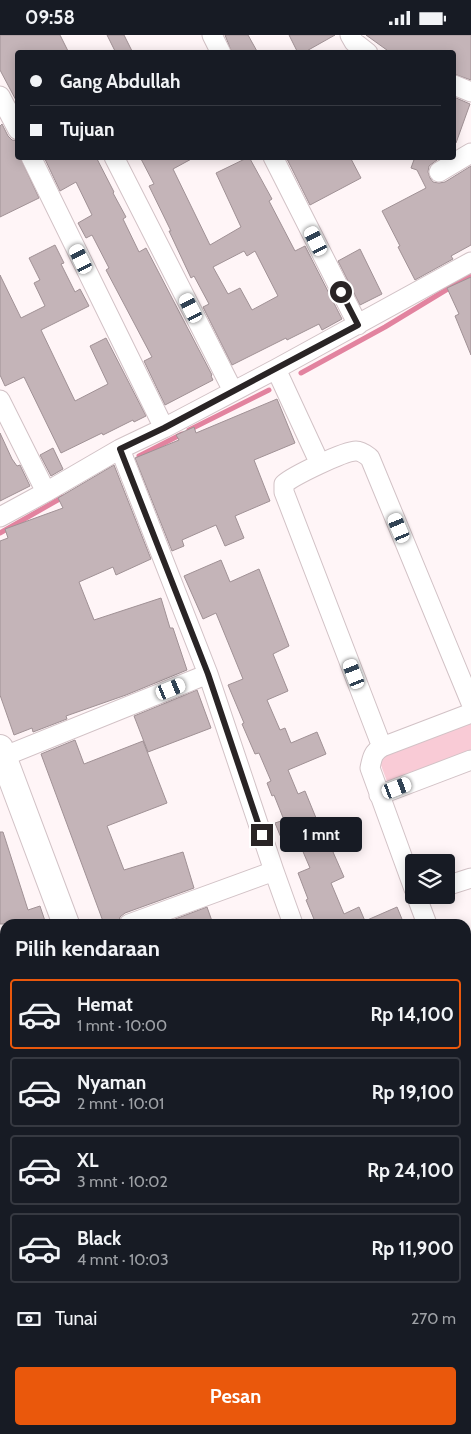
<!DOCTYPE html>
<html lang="id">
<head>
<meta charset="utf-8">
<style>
	body { margin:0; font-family:Cabin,sans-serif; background:#242831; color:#f1f3f6; height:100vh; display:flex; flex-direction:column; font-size:19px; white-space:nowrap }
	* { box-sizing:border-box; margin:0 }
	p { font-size:16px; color:#9ea1a6 }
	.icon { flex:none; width:28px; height:28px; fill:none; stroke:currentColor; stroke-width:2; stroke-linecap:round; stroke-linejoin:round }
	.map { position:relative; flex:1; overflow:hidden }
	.panel { position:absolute; left:0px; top:884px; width:471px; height:516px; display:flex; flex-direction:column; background:#171b24; border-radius:15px 15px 0 0; box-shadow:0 2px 12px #0003 }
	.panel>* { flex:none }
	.hud { position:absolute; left:15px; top:15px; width:441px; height:110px; border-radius:5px; box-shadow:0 2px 12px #0003; display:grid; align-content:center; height:110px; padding:0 15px; background:#171b24 }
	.fabs { position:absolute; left:405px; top:819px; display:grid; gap:10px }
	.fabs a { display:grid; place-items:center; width:50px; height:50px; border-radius:5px; background:#171b24; box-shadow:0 2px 12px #0003; font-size:25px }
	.end { position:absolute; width:22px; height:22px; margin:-11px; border:6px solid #292425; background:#fff; box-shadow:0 0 0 2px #fff }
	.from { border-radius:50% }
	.bubble { position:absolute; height:35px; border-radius:5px; background:#171b24; box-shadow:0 2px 12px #0003; font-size:16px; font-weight:700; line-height:35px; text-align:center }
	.car { position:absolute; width:15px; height:30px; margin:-15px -8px; border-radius:6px; box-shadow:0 0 4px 1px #0007; background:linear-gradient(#fff 24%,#345 0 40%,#fff 0 76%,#345 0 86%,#fff 0) }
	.hud b { display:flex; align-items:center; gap:18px; height:48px; font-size:19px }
	.hud b+b { border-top:1px solid #363941 }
	.hud i { width:12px; height:12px; background:#f1f3f6 }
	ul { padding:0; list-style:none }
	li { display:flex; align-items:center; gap:15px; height:70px; margin:0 10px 8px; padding:0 5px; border:2px solid #363941; border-radius:5px }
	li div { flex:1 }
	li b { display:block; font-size:19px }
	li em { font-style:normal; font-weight:700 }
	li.current { border-color:#ea580c }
	li>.icon { width:45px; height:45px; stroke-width:1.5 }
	h2 { padding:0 15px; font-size:22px; line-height:60px }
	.pay { display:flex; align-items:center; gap:12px; height:55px; padding:0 15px; font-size:19px }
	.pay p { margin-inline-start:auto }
	.primary-button { display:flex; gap:10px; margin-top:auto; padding:10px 15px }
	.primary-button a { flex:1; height:58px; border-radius:5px; background:#ea580c; color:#fff; font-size:20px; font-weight:700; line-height:58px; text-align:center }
	.status { display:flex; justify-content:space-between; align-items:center; height:35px; padding:0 25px; background:#171b24; direction:ltr }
	.status svg { height:14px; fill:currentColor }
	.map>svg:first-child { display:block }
	.green { fill:#f9cbd6 }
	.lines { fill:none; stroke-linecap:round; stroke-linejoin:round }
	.stream { stroke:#e2839f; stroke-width:5 }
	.building { fill:#c4b4b8; stroke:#a09195; fill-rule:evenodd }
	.street-casing { stroke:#d2c2c6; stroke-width:21 }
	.secondary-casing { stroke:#d2c2c6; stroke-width:28 }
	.street { stroke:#fff; stroke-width:19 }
	.secondary { stroke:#fff; stroke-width:26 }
	.route { stroke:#292425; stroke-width:6 }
</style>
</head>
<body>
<div class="status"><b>09:58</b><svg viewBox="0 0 49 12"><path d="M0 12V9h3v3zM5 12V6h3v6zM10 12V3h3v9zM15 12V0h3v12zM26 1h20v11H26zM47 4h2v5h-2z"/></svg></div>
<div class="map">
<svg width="471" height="1399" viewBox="0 0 471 1399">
	<rect width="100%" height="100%" fill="#fff5f7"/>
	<path class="green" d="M471,685V720L389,752L378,722Z"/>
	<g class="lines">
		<path class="stream" d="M301,338L385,292L469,241
			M189,395L269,355
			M139,421L182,399
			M0,498L63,462"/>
	</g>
	<path class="building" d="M0,0H60L69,18H18V69L0,35Z
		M107,0H124L133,18H116Z
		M225,0H248L258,18H232Z
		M289,0H335L303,18H298Z
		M366,0H471V45L454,39V18H391Z
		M454,62L470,69L456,108H454Z
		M2,89L8,101L12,105L18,106V122H20L39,163L0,182V91Z
		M44,122H96L114,157L113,158L126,182L123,184L139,217L146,213L212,340L211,341L213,345L165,370L144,326L152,322L106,235L109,233L92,200L86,203L78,188L92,180L76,147L60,156Z
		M140,122H195L173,134L210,210L241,192L216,138L249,122L272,164L269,166L295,216L305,211L342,284L322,295L319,289L287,305L286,303L232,330L203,272L209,269L194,241L191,243L169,196H171L149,151L154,149ZM244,216L247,221L255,216L278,261L252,275L240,253L228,259L213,232Z
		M286,122H350L361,143L310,170Z
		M415,122H441L429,131L428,137L430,143L433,147L439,148L445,147L471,131V210L451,221L453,224L415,245L398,212L400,211L382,176L426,153L417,135L411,133Z
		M55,210L64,228L61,229L75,257L80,254L89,271L41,295L75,366L108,349L90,311L106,303L146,381L134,387L133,385L103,400L102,398L61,418L24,342L5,351L0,340V240L21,283L45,271L34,248L40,245L29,223Z
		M360,214L382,259L360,270L338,226Z
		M471,242V320L455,281L459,279L447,253Z
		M277,364L295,408L254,425L270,466L235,481L244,503L225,511L216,490L182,505L184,511L172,516L135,423L179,405L176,400L194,392L196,398Z
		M0,398L12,424L17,431L20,430L30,451L0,466Z
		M53,413L63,434L51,441L40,420Z
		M114,430L151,524L116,540L113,532L79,547L94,585L161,563L170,593H173L187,635L126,660L66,681L67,684L33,697L32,693L14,700L0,660V506L8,503L5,494L63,473L58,463Z
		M221,525L230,547L259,534L289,611L273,619L288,656L267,665L280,695L285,693L291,708L317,697L326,719L288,735L298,759L305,756L323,800L334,796L342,813L333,817L344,842L331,848L344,879L359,872L365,886L397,872L404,889H316L306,865L308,864L298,838L310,833L298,805L284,810L275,788L284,785L274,760L272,761L267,748L271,746L259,718L255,719L242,689L244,688L228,650L243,644L216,578L203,584L184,541Z
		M197,655L211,693L148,717L134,681Z
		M75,705L84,729L143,706L167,768L107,791L124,835L183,817L194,853L125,878L120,882L118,889H104L41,719Z
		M0,797H3L28,875L40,871L46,889H0Z
		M207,872L213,889H162Z"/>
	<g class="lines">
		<g class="street-casing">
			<path id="street" d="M212,0L221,18
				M350,0L354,7L368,18
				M454,50L471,57
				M0,61L18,95
				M31,122L164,393
				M114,122L233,356
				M273,122L358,290
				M439,137L471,118
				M276,334L320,429
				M0,365L46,457
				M120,414L208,639L274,836L129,889
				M0,482L46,457L120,414L164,393L276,334L471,227
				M382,712L284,457V449C293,441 344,416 356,416C362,416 366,420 370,423L471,668
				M0,723L208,639
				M379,760L471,725
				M274,836L293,889
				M446,851L471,843
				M414,854L370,733C372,723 373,717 382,712L471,678
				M416,860L427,889
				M0,934L5,932
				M466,955L471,954
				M466,1004L471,1019
				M0,1159L5,1157"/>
		</g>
		<g class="secondary-casing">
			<path id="secondary" d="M0,713L66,889
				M251,1395L252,1399"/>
		</g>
		<use href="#street" class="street"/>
		<use href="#secondary" class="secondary"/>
	</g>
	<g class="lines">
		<path class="route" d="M262,800L208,639L120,414L164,393L358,290L341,257"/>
	</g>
</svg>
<div class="fabs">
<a><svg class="icon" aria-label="layers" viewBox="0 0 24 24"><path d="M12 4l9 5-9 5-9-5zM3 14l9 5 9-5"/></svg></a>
</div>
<i class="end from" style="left:341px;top:257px"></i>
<i class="end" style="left:262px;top:800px"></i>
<div class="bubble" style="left:280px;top:782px;width:82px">1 mnt</div>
<i class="car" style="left:316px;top:206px;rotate:333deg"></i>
<i class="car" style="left:81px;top:224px;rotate:334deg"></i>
<i class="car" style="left:191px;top:273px;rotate:333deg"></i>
<i class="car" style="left:399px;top:493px;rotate:337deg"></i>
<i class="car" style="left:354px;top:639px;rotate:339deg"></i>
<i class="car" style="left:171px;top:654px;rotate:68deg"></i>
<i class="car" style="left:397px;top:753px;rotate:69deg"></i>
<div class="hud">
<b><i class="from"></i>Gang Abdullah</b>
<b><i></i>Tujuan</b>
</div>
<section class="panel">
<h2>Pilih kendaraan</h2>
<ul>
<li class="current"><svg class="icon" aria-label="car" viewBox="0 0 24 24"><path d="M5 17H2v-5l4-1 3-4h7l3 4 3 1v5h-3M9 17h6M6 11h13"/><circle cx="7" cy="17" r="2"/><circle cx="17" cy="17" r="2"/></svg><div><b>Hemat</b><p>1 mnt · 10:00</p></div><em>Rp 14,100</em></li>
<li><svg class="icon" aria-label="car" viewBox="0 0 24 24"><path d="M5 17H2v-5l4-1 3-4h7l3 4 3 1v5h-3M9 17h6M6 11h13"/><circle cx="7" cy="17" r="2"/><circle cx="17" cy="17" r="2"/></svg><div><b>Nyaman</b><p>2 mnt · 10:01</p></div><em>Rp 19,100</em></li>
<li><svg class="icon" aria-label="car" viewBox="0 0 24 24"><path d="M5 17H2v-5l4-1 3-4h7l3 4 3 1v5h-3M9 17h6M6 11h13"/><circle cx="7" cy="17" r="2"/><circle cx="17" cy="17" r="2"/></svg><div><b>XL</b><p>3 mnt · 10:02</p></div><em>Rp 24,100</em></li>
<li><svg class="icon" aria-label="car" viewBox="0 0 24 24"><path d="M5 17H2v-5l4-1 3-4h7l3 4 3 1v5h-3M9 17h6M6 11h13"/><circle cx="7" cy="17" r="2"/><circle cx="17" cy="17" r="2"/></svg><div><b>Black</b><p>4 mnt · 10:03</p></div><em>Rp 11,900</em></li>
</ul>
<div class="pay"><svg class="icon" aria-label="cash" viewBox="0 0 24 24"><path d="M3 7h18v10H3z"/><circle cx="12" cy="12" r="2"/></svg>Tunai<p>270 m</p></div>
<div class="primary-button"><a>Pesan</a></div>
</section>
</div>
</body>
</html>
